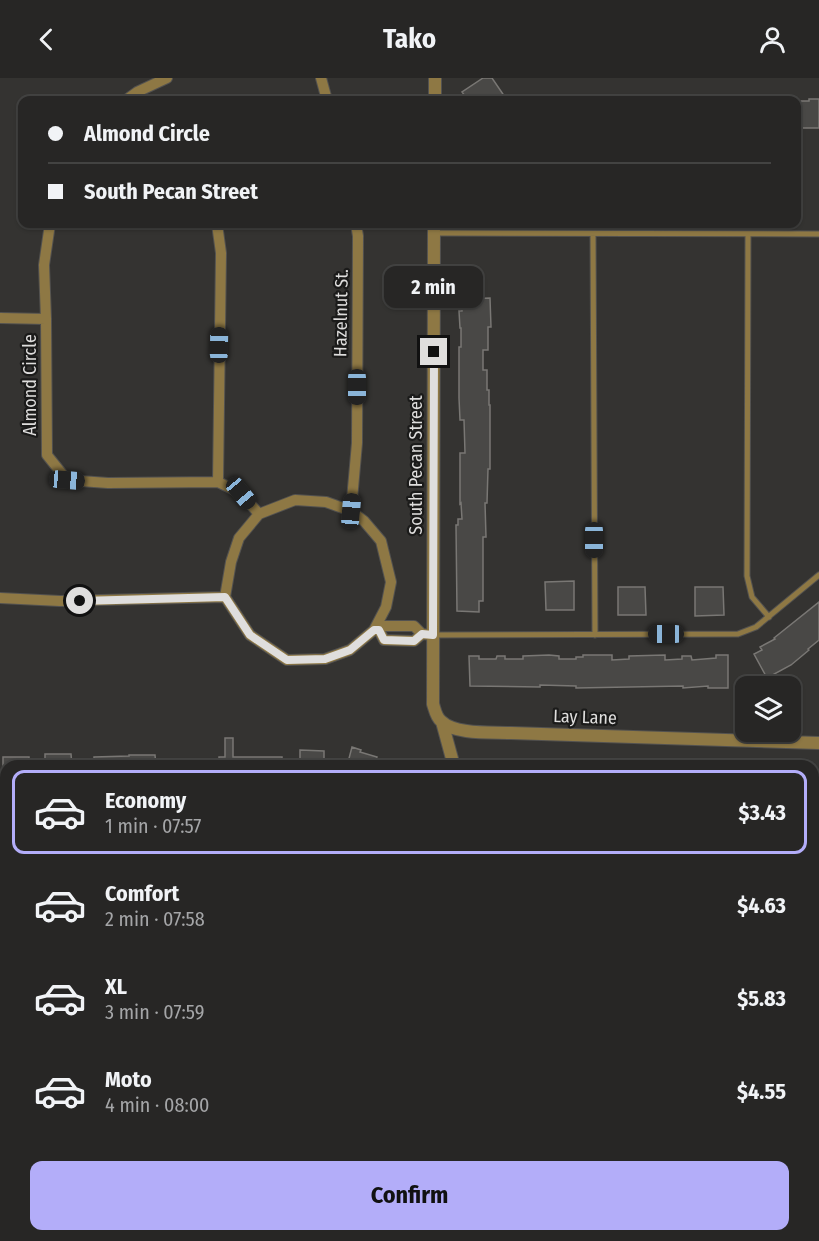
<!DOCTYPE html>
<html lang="en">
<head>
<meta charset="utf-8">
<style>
	body { margin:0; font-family:"Fira Sans Condensed",sans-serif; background:#333232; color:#f1f3f6; height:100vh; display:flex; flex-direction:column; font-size:22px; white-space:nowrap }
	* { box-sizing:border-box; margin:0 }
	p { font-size:20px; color:#a4a5a7 }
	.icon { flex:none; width:33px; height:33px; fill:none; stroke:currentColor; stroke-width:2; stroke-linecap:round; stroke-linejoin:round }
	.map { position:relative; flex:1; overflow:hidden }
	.details { position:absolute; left:0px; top:682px; width:819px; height:482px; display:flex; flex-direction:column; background:#272625; border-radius:18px 18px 0 0; box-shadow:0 2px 4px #0004,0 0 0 2px #434342 }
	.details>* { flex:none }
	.guide { position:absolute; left:18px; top:18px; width:783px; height:132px; border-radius:12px; box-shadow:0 2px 4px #0004,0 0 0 2px #434342; display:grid; align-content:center; height:132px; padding:0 30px; background:#272625 }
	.buttons { position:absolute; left:735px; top:598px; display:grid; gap:12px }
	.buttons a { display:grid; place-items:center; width:66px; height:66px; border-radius:12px; background:#272625; box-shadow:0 2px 4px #0004,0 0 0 2px #434342; font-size:30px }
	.end { position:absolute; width:27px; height:27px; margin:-14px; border:8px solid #dfdedd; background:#111; box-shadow:0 0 0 3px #111 }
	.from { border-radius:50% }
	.bubble { position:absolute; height:42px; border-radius:12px; background:#272625; box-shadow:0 2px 4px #0004,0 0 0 2px #434342; font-size:20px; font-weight:700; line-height:42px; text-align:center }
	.car { position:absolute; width:18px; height:36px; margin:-18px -9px; border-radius:8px; box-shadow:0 0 4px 2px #0007; background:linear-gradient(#222 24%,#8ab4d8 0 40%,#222 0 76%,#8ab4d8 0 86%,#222 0) }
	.guide b { display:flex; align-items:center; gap:21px; height:57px; font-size:22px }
	.guide b+b { border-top:2px solid #434342 }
	.guide i { width:15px; height:15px; background:#f1f3f6 }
	ul { padding:10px 0 0; list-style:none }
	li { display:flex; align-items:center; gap:18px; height:84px; margin:0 12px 9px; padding:0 18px; border:3px solid transparent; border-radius:12px }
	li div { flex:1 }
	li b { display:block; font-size:22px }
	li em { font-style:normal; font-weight:700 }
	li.on { border-color:#b3adf9 }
	li>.icon { width:54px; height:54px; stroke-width:1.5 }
	.cta { display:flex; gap:12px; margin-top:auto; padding:12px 30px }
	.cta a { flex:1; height:69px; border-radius:12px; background:#b3adf9; color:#111; font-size:24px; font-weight:700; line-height:69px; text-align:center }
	header { display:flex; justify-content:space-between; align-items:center; height:78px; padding:0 30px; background:#272625; font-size:27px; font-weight:700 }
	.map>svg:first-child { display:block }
	.building { fill:#494846; stroke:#797774; stroke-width:1.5 }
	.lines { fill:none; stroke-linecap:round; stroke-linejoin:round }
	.service-casing { stroke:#535250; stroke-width:7 }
	.minor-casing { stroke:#535250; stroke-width:12 }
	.tertiary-casing { stroke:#535250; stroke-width:14 }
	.service { stroke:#8e7844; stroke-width:5 }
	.minor { stroke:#8e7844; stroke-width:10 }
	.tertiary { stroke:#8e7844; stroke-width:12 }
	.route { stroke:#dfdedd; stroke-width:8 }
	.labels { text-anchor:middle; stroke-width:4.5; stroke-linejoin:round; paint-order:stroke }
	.street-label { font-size:18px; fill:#dfdedd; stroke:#1b1b1a }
</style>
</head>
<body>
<header><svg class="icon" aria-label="back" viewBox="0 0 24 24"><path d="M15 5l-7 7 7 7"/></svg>Tako<svg class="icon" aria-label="person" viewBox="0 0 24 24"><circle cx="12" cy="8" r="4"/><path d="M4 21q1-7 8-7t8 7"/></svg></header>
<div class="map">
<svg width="819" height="1163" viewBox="0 0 819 1163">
	<rect width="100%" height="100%" fill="#343331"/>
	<path class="building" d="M483,0H492L507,22H468L462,14Z
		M809,21H819V50H801V23H809Z
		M490,220L491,249H488V272H483V292H487V312H489V327H490V391H488L487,425H485L486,459H483V523H479V534L457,533L456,447H458V441H462L461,425L460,426V375H465L464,342H460L459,320V269H461V250H460L459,233H462V221Z
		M574,503V532H546L545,504Z
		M618,509H645L646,537H618Z
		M695,509H723L724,537L695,538Z
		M819,524V562L808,571L809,572L791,587L767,600L754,576L762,572L760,569L775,561L774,560Z
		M549,577L559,578V581H576V579H583V577H612V582L629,581V578L665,577V582L682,581V578H691L692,582L716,580V577H728V610H708V608L683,610V608L576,610V608L540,607V609L470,608L469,578H479V581H496L497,578H505V581H523V578Z
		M225,660H233V679H282V688H219V679H225Z
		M352,669L361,672L360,674L377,679L374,688H347Z
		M300,672L324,673V688H300Z
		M45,676H71L72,688H45Z
		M129,677H155L156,688H94V679L129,678Z
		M3,679H29V688H3Z"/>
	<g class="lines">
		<g class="service-casing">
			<path id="service" d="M434,155L819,156
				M593,156L595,557
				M748,156L747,498L752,519L769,539
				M435,557L738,556L756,549L819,497
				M815,735L818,1117H819"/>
		</g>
		<g class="minor-casing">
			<path id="minor" d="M321,0L327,22
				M126,22L137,14L167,0
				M50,146L44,187L46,241L47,377L67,402L108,405L218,404L241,415L259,436
				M217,146L221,175L218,404
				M0,240L46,241
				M295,422L326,424L351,433L364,443L381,463L391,504L386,529L374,552L350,572L325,581L287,582L250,557L225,519L231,484L239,460L259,436Z
				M351,433L357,365L358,158L356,146
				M0,520L60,523L225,519
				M374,552H379L383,548H414L422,556L433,557
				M379,552L384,562L414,563L422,556
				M0,737H6
				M0,879H6
				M0,1020H6
				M594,1158V1163
				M0,1161H150L184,1163
				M338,1163L346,1158"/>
		</g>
		<g class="tertiary-casing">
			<path id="tertiary" d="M435,22V0
				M434,146L433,626C435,632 436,639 441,643C455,657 492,654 511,655L819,665
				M442,644L454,688
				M455,1163V1158"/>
		</g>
		<use href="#service" class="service"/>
		<use href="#minor" class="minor"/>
		<use href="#tertiary" class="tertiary"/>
	</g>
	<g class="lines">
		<path class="route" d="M80,523L225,519L250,557L287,582L325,581L350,572L374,552H379L384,562L414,563L422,556L433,557L434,274"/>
	</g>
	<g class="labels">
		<g class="street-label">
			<text transform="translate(341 235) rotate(-89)" y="6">Hazelnut St.</text>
			<text transform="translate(30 307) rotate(-90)" y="6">Almond Circle</text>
			<text transform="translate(416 387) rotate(-90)" y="6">South Pecan Street</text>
			<text transform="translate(585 639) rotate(2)" y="6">Lay Lane</text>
		</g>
	</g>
</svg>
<div class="buttons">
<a><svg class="icon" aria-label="layers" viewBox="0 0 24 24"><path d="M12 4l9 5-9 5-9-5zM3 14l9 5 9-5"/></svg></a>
</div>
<i class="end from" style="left:80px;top:523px"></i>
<i class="end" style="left:434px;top:274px"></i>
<div class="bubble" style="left:384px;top:188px;width:99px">2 min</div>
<i class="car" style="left:219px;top:267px;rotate:1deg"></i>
<i class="car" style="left:357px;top:309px;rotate:180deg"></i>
<i class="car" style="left:67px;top:402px;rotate:95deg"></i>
<i class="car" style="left:241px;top:415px;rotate:140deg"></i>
<i class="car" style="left:351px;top:433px;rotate:5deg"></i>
<i class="car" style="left:594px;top:462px;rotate:180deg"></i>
<i class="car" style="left:666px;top:556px;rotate:270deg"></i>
<div class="guide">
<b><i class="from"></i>Almond Circle</b>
<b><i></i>South Pecan Street</b>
</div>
<section class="details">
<ul>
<li class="on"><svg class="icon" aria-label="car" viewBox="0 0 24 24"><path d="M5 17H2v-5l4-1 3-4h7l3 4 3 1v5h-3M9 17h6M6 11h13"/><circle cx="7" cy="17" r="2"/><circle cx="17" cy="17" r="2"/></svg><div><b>Economy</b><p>1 min · 07:57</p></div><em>$3.43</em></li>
<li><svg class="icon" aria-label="car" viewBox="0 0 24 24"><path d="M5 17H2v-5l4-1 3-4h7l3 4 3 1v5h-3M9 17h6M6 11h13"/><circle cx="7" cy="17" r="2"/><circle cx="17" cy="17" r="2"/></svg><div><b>Comfort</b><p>2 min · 07:58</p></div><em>$4.63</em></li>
<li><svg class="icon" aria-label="car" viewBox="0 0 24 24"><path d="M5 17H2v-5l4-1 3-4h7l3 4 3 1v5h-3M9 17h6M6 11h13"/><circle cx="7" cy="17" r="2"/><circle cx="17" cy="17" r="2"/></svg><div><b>XL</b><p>3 min · 07:59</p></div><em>$5.83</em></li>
<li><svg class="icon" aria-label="car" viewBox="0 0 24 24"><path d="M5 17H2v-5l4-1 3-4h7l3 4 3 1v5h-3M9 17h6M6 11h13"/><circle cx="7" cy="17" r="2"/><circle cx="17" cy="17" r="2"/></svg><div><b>Moto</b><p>4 min · 08:00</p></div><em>$4.55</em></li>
</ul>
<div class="cta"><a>Confirm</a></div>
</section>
</div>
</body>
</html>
